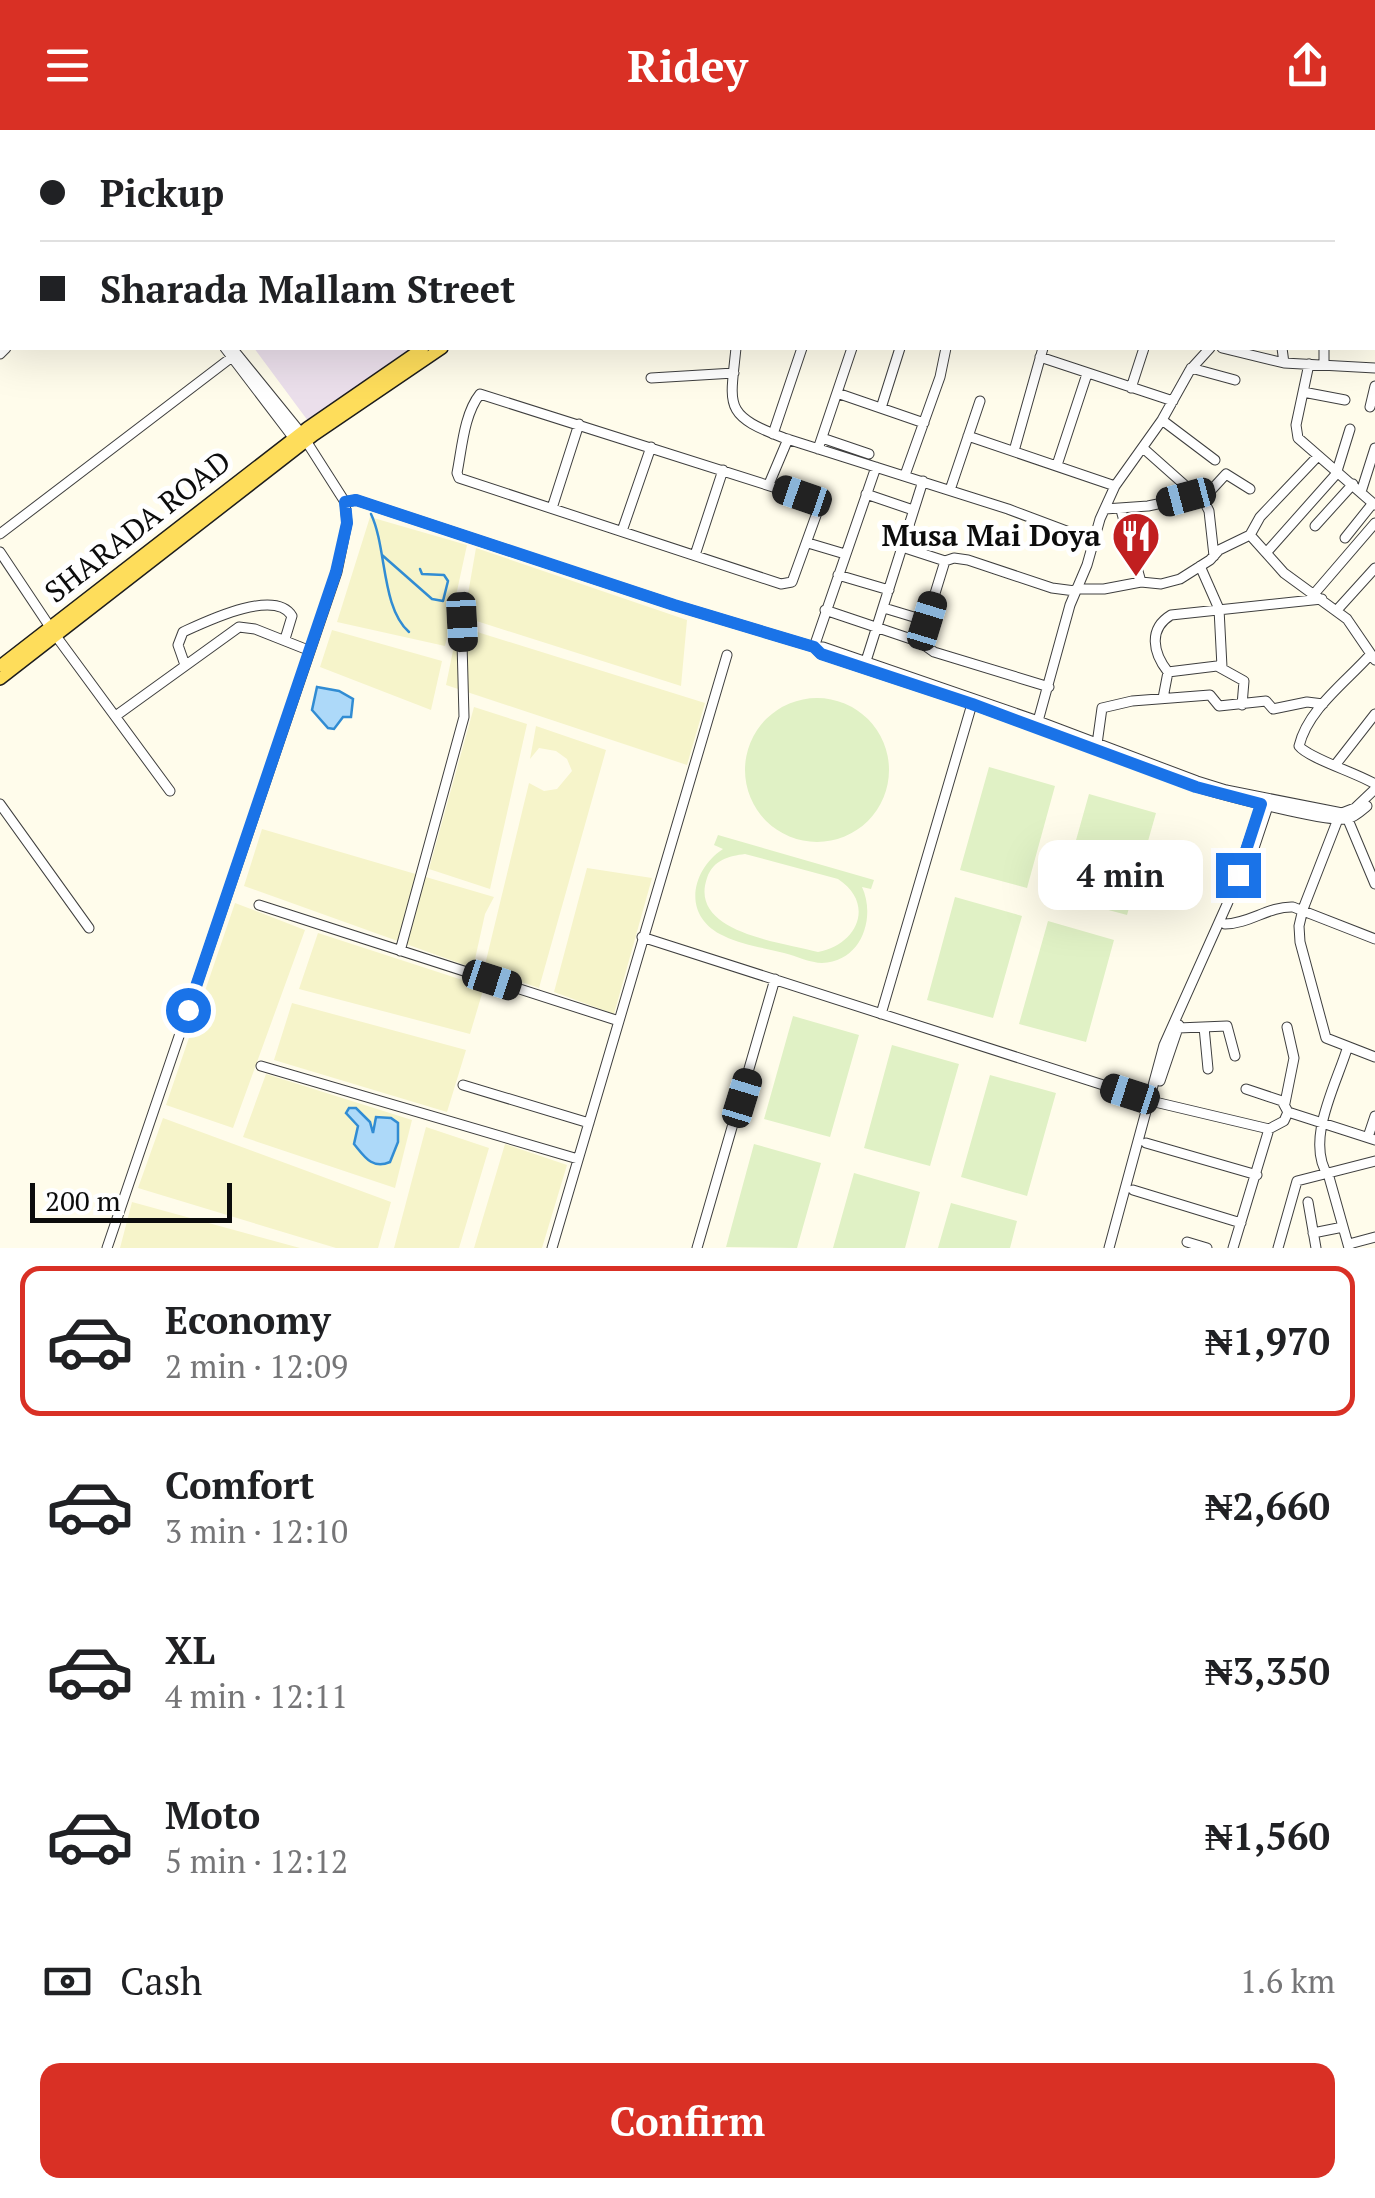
<!DOCTYPE html>
<html lang="en">
<head>
<meta charset="utf-8">
<style>
	body { margin:0; font-family:"PT Serif",serif; background:#f2f2f2; color:#202124; height:100vh; display:flex; flex-direction:column; font-size:38px; white-space:nowrap }
	* { box-sizing:border-box; margin:0 }
	p { font-size:32px; color:#757577 }
	.icon { flex:none; width:55px; height:55px; fill:none; stroke:currentColor; stroke-width:2; stroke-linecap:round; stroke-linejoin:round }
	.map { position:relative; height:1118px; overflow:hidden }
	.panel { display:flex; flex-direction:column; background:#fff; flex:1 }
	.panel>* { flex:none }
	.banner { position:absolute; left:0px; top:0px; width:1375px; height:220px; box-shadow:0 10px 40px #0002; display:grid; align-content:center; height:220px; padding:0 40px; background:#fff }
	.scale { position:absolute; left:30px; bottom:25px; width:202px; box-sizing:border-box; padding-left:10px; border:5px solid #0c0c0c; border-top:0; font-size:28px; line-height:35px; white-space:nowrap; color:#0c0c0c; -webkit-text-stroke:8px #fff; paint-order:stroke }
	.end { position:absolute; width:45px; height:45px; margin:-22px; border:12px solid #1a73e8; background:#fff; box-shadow:0 0 0 5px #fff }
	.from { border-radius:50% }
	.bubble { position:absolute; height:70px; border-radius:20px; background:#fff; box-shadow:0 10px 40px #0002; font-size:32px; font-weight:700; line-height:70px; text-align:center }
	.car { position:absolute; width:30px; height:60px; margin:-30px -15px; border-radius:12px; box-shadow:0 0 8px 2px #0007; background:linear-gradient(#222 24%,#8ab4d8 0 40%,#222 0 76%,#8ab4d8 0 86%,#222 0) }
	.banner b { display:flex; align-items:center; gap:35px; height:95px; font-size:38px }
	.banner b+b { border-top:2px solid #e0e0e0 }
	.banner i { width:25px; height:25px; background:#202124 }
	ul { padding:18px 0 0; list-style:none }
	li { display:flex; align-items:center; gap:30px; height:150px; margin:0 20px 15px; padding:0 20px; border:5px solid transparent; border-radius:20px }
	li div { flex:1 }
	li b { display:block; font-size:38px }
	li em { font-style:normal; font-weight:700 }
	li.active { border-color:#d93025 }
	li>.icon { width:90px; height:90px; stroke-width:1.5 }
	.pay { display:flex; align-items:center; gap:25px; height:110px; padding:0 40px; font-size:38px }
	.pay p { margin-inline-start:auto }
	.primary-button { display:flex; gap:20px; margin-top:auto; padding:20px 40px }
	.primary-button a { flex:1; height:115px; border-radius:20px; background:#d93025; color:#fff; font-size:40px; font-weight:700; line-height:115px; text-align:center }
	header { display:flex; justify-content:space-between; align-items:center; height:130px; padding:0 40px; background:#d93025; color:#fff; font-size:45px; font-weight:700 }
	.map>svg:first-child { display:block }
	.industrial { fill:#ebdfeb }
	.farmland { fill:#f6f4ca }
	.pitch { fill:#e0f1c5; fill-rule:evenodd }
	.water { fill:#add9f9; stroke:#318cd3; stroke-width:2.5 }
	.lines { fill:none; stroke-linecap:round; stroke-linejoin:round }
	.stream { stroke:#318cd3; stroke-width:2.5 }
	.minor-casing { stroke:#3f3f3f; stroke-width:11 }
	.major-casing { stroke:#1d1d1d; stroke-width:14 }
	.minor { stroke:#fff; stroke-width:9 }
	.major { stroke:#fedd5b; stroke-width:11 }
	.route { stroke:#1a73e8; stroke-width:12 }
	.labels { text-anchor:middle; stroke-width:10; stroke-linejoin:round; paint-order:stroke }
	.street-label { font-size:30px; fill:#0c0c0c; stroke:#fff }
	.poi-label { font-size:30px; font-weight:bold; fill:#0c0c0c; stroke:#fff; text-anchor:end }
</style>
</head>
<body>
<header><svg class="icon" aria-label="menu" viewBox="0 0 24 24"><path d="M4 6h16M4 12h16M4 18h16"/></svg>Ridey<svg class="icon" aria-label="share" viewBox="0 0 24 24"><path d="M12 15V3M7 8l5-5 5 5M5 13v7h14v-7"/></svg></header>
<div class="map">
<svg width="1375" height="1118" viewBox="0 0 1375 1118">
	<rect width="100%" height="100%" fill="#fffceb"/>
	<path class="industrial" d="M94,0H707L708,2H96Z
		M254,218H443L311,295Z"/>
	<path class="farmland" d="M370,387L467,415L445,516L337,492Z
		M476,418L687,490L681,556L464,487Z
		M458,496L705,573L687,635L446,555Z
		M332,500L442,531L431,580L320,537Z
		M474,577L527,594L490,759L429,739Z
		M536,596L606,620L539,858L484,839L529,653L544,661L557,659L572,641L567,629L556,621L539,618L530,629Z
		M262,699L494,767L485,784L473,838L244,756Z
		M587,738L652,748L614,884L554,862Z
		M235,773L305,800L233,998L166,975Z
		M318,803L484,857L470,904L299,859Z
		M292,873L466,920L447,982L274,930Z
		M266,944L412,990L395,1058L243,1007Z
		M163,988L391,1072L378,1118H336L138,1058Z
		M426,997L489,1018L459,1118H394Z
		M505,1014L567,1035L542,1118H474Z
		M132,1072L300,1118H120Z"/>
	<path class="pitch" d="M745 640a72 72 0 1 1 144 0a72 72 0 1 1-144 0Z
		M989,637L1055,656L1027,758L960,740Z
		M1089,664L1156,683L1127,785L1060,767Z
		M718,705L874,750L871,759L862,757C876,787 862,832 822,833C811,833 796,826 784,823C765,818 742,815 724,806C682,787 690,741 723,719L714,715ZM745,724L838,749C876,774 857,815 818,822C782,812 688,803 707,748C713,730 729,726 745,724Z
		M955,767L1022,786L993,888L927,870Z
		M1048,791L1114,810L1086,912L1019,894Z
		M793,886L859,905L830,1007L764,989Z
		M892,915L959,934L930,1036L864,1018Z
		M990,945L1056,963L1027,1066L961,1047Z
		M754,1014L821,1033L797,1118L726,1117Z
		M854,1043L920,1062L905,1118H833Z
		M951,1073L1017,1091L1010,1118H938Z"/>
	<path class="water" d="M317,557L339,561L353,569L351,587H343L334,599L328,598L312,580Z
		M349,978H356L370,992L373,1003L376,987L391,988L398,993V1012L390,1032C372,1040 364,1026 354,1014L358,996L346,983Z"/>
	<g class="lines">
		<path class="stream" d="M371,384C387,418 381,477 409,502
			M382,425L432,469L443,471L448,451L444,445L422,444L420,439"/>
		<g class="minor-casing">
			<path id="minor" d="M71,0L73,2
				M1268,0L1282,2
				M1038,2L1039,0
				M1067,2L1068,0
				M1115,2L1116,0
				M1159,2L1160,0
				M1166,2L1167,0
				M1208,2L1209,0
				M1258,2L1260,0
				M1311,2V0
				M1326,2L1328,0
				M1372,30H1375
				M0,66L2,69
				M1372,89L1375,87
				M0,193L2,197
				M225,218L295,310
				M736,218C730,277 723,285 784,308L1008,379L1093,411
				M1222,218L1284,233L1375,238
				M1282,218L1284,233
				M1324,218V234
				M0,224L6,218
				M1040,227L1173,271
				M1309,234L1296,295L1298,308L1375,375
				M1191,238L1235,250
				M651,248L734,243
				M1131,258L1144,218
				M1303,262L1345,270
				M837,263L924,293
				M480,264L811,369L818,380L792,452L781,454L459,348L457,343C462,318 464,284 480,264Z
				M1370,277L1375,256
				M881,278L900,218
				M1162,290L1215,330
				M773,304L802,218
				M968,306L1115,356
				M822,308L869,324
				M1143,318L1197,366
				M818,319L852,218
				M1014,321L1043,218
				M1057,335L1087,244
				M1337,341L1350,299
				M905,345L940,247L946,218
				M769,354L788,309
				M950,360L980,271
				M1361,362L1375,318
				M866,364L913,380
				M1203,369L1209,381L1214,426
				M345,372L356,370L674,475L814,517H823L1038,591L1197,651L1226,660L1342,683L1355,678L1375,659
				M552,378L579,294
				M1105,379L1148,376L1197,366L1203,369L1226,344L1250,359
				M1121,380L1141,452
				M1315,396L1353,354
				M622,401L651,317
				M0,404L232,227
				M1250,405L1284,443L1347,489L1375,530
				M1345,408L1373,373
				M808,413L845,424
				M902,417L945,431L954,428L968,430L1052,458L1075,461
				M0,422L50,497
				M1266,423L1338,342
				M695,425L723,340
				M1200,436L1219,479L1222,537
				M838,445L889,460
				M1076,459H1104L1141,452L1161,454L1180,449L1210,430L1219,420L1250,405L1260,387L1318,326
				M1314,464L1375,393
				M884,478L927,491
				M825,480L920,512L934,522L1049,557
				M1337,480L1375,438
				M56,506L170,661
				M920,512L945,431
				M814,517L821,524L972,574L1125,630
				M814,517L876,337
				M1370,525C1346,552 1308,579 1299,616C1308,628 1357,643 1375,654
				M866,531L923,351
				M185,535L178,515L183,502C207,491 275,458 292,486L285,509
				M1168,542C1153,523 1148,499 1171,485L1322,469
				M1163,568L1168,542L1217,536L1244,551L1242,575
				M117,585L239,497L255,499L308,520
				M1038,591L1070,475L1087,435L1100,389L1115,356L1162,290L1190,240L1210,218
				M1097,614L1102,578L1132,571L1210,565L1219,576L1266,571L1273,579L1307,572L1323,574
				M1336,634L1375,584
				M1200,658C1223,665 1329,693 1347,689C1355,687 1361,681 1367,676
				M0,674L89,798
				M1346,685L1375,754
				M1338,689L1303,779L1299,796L1300,812L1326,908L1375,927
				M1252,724L1269,673
				M259,775L619,891
				M1225,794C1249,794 1269,776 1293,777L1375,809
				M642,807L1150,970
				M400,821L464,587L461,475
				M881,884L972,574
				M1204,897L1208,939
				M1178,898L1227,896L1235,926
				M1347,919C1336,955 1304,1012 1329,1047L1349,1118
				M261,936L578,1029
				M1160,951L1179,895
				M463,955L589,993
				M1246,959L1282,971L1288,982L1375,1010
				M1155,972L1269,999L1284,991L1288,982
				M1285,973L1294,928L1287,897
				M1368,1007L1375,986
				M1146,1013L1257,1045
				M1133,1060L1241,1093
				M1308,1072L1316,1118
				M1313,1103L1343,1097
				M1187,1112L1207,1118
				M1349,1114L1375,1107
				M107,1118L337,442L347,393L345,372L301,303L232,218
				M552,1118L727,525
				M697,1118L775,849
				M1109,1118L1164,915L1228,772L1263,670
				M1233,1118L1269,999
				M1278,1118L1297,1051L1375,1031"/>
		</g>
		<g class="major-casing">
			<path id="major" d="M719,0L720,2
				M825,2L830,0
				M849,2L854,0
				M0,536L307,298L423,218
				M0,549L314,305L442,218"/>
		</g>
		<use href="#minor" class="minor"/>
		<use href="#major" class="major"/>
	</g>
	<g class="lines">
		<path class="route" d="M188,880L336,442L347,393L345,372L356,370L674,475L814,517L821,524L972,574L1196,657L1261,674L1238,745"/>
	</g>
	<defs>
		<g id="restaurant-pin" transform="scale(2.5)"><path d="M0 17L-7.5 6A9.5 9.5 0 1 1 7.5 6Z" fill="#c11f20" stroke="#fff"/><path d="M-5-6h1v4h1v-4h1v4h1v-4h1v5L-1.5 .5V6h-2V.5L-5-1ZM5-6V6H3V1.5H1.5Q1.5-4 5-6Z" fill="#fff"/></g>
	</defs>
	<g fill-rule="evenodd">
		<use href="#restaurant-pin" x="1136" y="406"/>
	</g>
	<g class="labels">
		<g class="street-label">
			<text transform="translate(138 397) rotate(-38)" y="10">SHARADA ROAD</text>
		</g>
		<g class="poi-label">
			<text x="1101" y="416">Musa Mai Doya</text>
		</g>
	</g>
</svg>
<div class="scale">200 m</div>
<i class="end from" style="left:188px;top:880px"></i>
<i class="end" style="left:1238px;top:745px"></i>
<div class="bubble" style="left:1038px;top:710px;width:165px">4 min</div>
<i class="car" style="left:802px;top:366px;rotate:289deg"></i>
<i class="car" style="left:1186px;top:367px;rotate:255deg"></i>
<i class="car" style="left:927px;top:491px;rotate:17deg"></i>
<i class="car" style="left:462px;top:492px;rotate:177deg"></i>
<i class="car" style="left:492px;top:850px;rotate:108deg"></i>
<i class="car" style="left:1130px;top:964px;rotate:288deg"></i>
<i class="car" style="left:742px;top:968px;rotate:17deg"></i>
<div class="banner">
<b><i class="from"></i>Pickup</b>
<b><i></i>Sharada Mallam Street</b>
</div>
</div>
<section class="panel">
<ul>
<li class="active"><svg class="icon" aria-label="car" viewBox="0 0 24 24"><path d="M5 17H2v-5l4-1 3-4h7l3 4 3 1v5h-3M9 17h6M6 11h13"/><circle cx="7" cy="17" r="2"/><circle cx="17" cy="17" r="2"/></svg><div><b>Economy</b><p>2 min · 12:09</p></div><em>₦1,970</em></li>
<li><svg class="icon" aria-label="car" viewBox="0 0 24 24"><path d="M5 17H2v-5l4-1 3-4h7l3 4 3 1v5h-3M9 17h6M6 11h13"/><circle cx="7" cy="17" r="2"/><circle cx="17" cy="17" r="2"/></svg><div><b>Comfort</b><p>3 min · 12:10</p></div><em>₦2,660</em></li>
<li><svg class="icon" aria-label="car" viewBox="0 0 24 24"><path d="M5 17H2v-5l4-1 3-4h7l3 4 3 1v5h-3M9 17h6M6 11h13"/><circle cx="7" cy="17" r="2"/><circle cx="17" cy="17" r="2"/></svg><div><b>XL</b><p>4 min · 12:11</p></div><em>₦3,350</em></li>
<li><svg class="icon" aria-label="car" viewBox="0 0 24 24"><path d="M5 17H2v-5l4-1 3-4h7l3 4 3 1v5h-3M9 17h6M6 11h13"/><circle cx="7" cy="17" r="2"/><circle cx="17" cy="17" r="2"/></svg><div><b>Moto</b><p>5 min · 12:12</p></div><em>₦1,560</em></li>
</ul>
<div class="pay"><svg class="icon" aria-label="cash" viewBox="0 0 24 24"><path d="M3 7h18v10H3z"/><circle cx="12" cy="12" r="2"/></svg>Cash<p>1.6 km</p></div>
<div class="primary-button"><a>Confirm</a></div>
</section>
</body>
</html>
